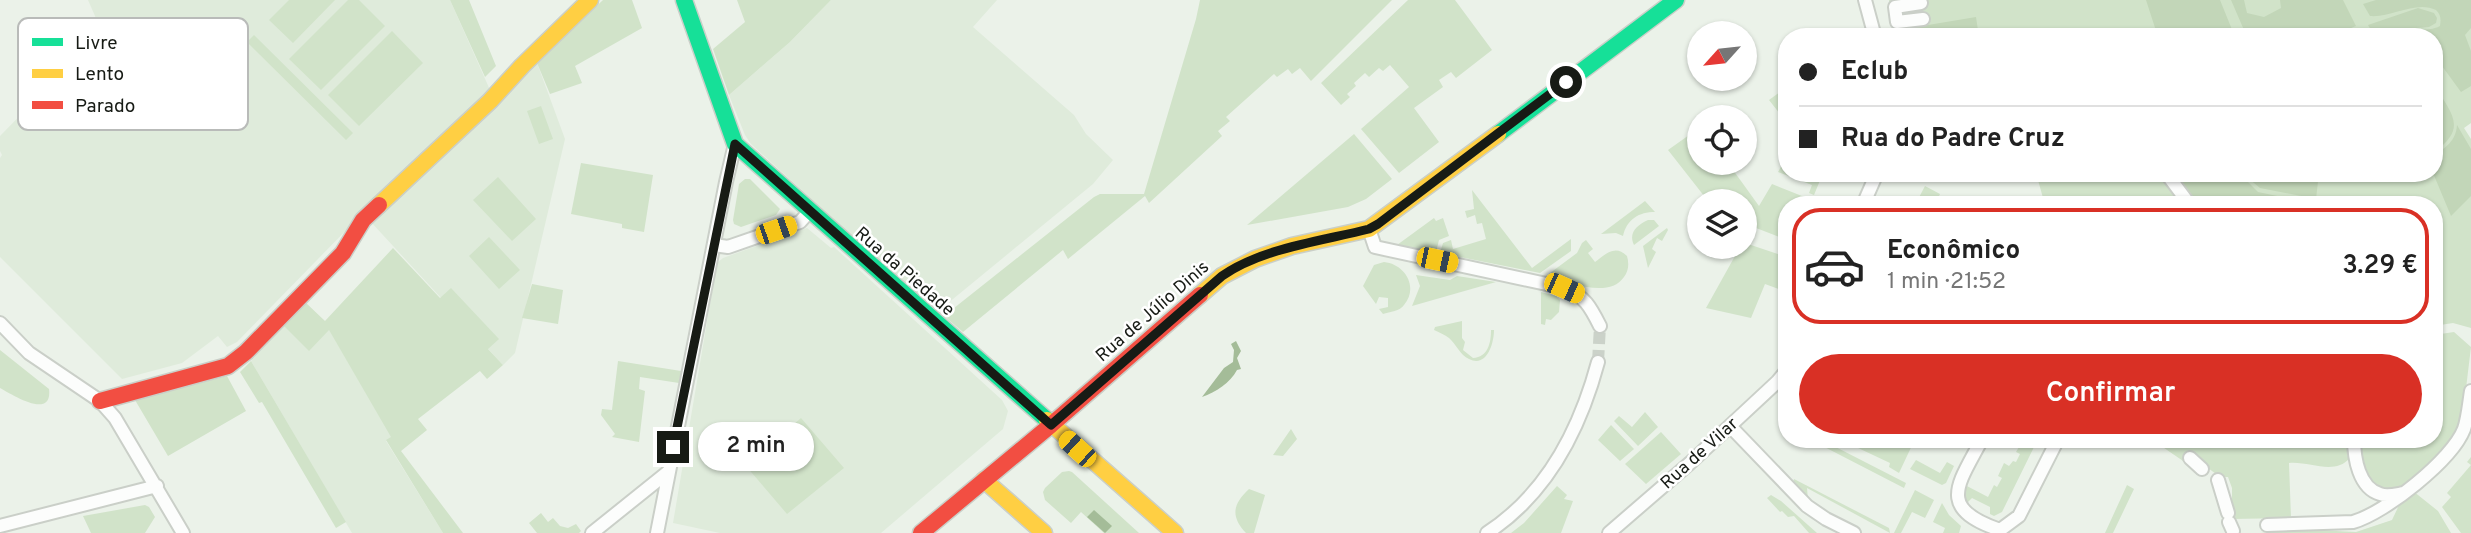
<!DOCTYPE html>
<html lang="pt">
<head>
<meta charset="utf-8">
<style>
	body { margin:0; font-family:Overpass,sans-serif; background:#f2f2f2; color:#222; height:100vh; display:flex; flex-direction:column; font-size:26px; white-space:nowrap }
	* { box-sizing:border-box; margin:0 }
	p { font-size:23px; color:#767676 }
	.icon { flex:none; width:38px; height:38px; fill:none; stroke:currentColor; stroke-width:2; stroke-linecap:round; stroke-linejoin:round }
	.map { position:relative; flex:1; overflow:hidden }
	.sheet { position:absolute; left:1778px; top:196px; width:665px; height:252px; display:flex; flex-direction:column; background:#fff; border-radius:28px; box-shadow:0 2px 5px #0004 }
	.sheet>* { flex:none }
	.hud { position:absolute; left:1778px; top:28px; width:665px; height:154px; border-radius:28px; box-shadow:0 2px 5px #0004; display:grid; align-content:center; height:154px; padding:0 21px; background:#fff }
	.needle { width:46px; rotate:243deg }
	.fabs { position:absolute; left:1687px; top:21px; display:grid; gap:14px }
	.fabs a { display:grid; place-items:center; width:70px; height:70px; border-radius:50%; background:#fff; box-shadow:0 2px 5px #0004; font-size:35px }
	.end { position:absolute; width:32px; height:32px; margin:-16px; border:9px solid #171b15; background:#fff; box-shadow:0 0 0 4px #fff }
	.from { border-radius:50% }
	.bubble { position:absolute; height:49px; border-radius:24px; background:#fff; box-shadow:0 2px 5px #0004; font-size:23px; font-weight:600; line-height:49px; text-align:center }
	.car { position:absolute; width:21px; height:42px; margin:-21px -10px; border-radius:9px; box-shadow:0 0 5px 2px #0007; background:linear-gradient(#f5c518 24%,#345 0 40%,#f5c518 0 76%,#345 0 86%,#f5c518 0) }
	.hud b { display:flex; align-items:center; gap:24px; height:66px; font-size:26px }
	.hud b+b { border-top:2px solid #e0e0e0 }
	.hud i { width:18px; height:18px; background:#222 }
	ul { padding:12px 0 0; list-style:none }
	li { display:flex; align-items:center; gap:21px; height:116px; margin:0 14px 10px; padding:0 7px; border:4px solid transparent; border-radius:28px }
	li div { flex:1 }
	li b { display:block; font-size:26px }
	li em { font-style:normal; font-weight:600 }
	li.on { border-color:#d93025 }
	li>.icon { width:63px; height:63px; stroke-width:1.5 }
	.button { display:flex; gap:14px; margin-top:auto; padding:14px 21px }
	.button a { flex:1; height:80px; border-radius:42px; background:#d93025; color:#fff; font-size:28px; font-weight:600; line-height:80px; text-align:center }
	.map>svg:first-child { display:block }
	.built { fill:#dfebdb }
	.green { fill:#d1e3c9 }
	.forest { fill:#c2d6b8 }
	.water { fill:#a4bc98 }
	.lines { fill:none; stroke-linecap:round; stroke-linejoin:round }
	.street-tunnel { stroke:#cbd2c9; stroke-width:12; stroke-dasharray:12 6; stroke-linecap:butt }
	.street-casing { stroke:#cacfc8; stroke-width:16 }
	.fast-casing { stroke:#cacfc8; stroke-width:19 }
	.slow-casing { stroke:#cacfc8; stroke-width:19 }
	.jam-casing { stroke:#cacfc8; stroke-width:19 }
	.street { stroke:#fcfdfc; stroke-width:12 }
	.fast { stroke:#16e098; stroke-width:16 }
	.slow { stroke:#ffcf43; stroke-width:16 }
	.jam { stroke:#f24e42; stroke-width:16 }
	.route { stroke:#171b15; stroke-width:9 }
	.labels { text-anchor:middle; stroke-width:5; stroke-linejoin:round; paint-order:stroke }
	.street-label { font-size:18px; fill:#171b15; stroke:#fff }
	.key { fill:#fff; stroke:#b9bbb9; stroke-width:2 }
	.key-label { font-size:19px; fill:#171b15 }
</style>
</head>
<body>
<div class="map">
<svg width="2471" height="533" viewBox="0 0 2471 533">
	<rect width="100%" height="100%" fill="#ebf2e9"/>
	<path class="built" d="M88,0H450L490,90L358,218L237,342L227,347L218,336L182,363L122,379L0,257V158L2,155L0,151V136L102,32Z
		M831,0H997L973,27L1074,115L1086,134L1113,160L1093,184L936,313L751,144L745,135L729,95L790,42Z
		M537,63L565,139L515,353L503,365L370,221Z
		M807,228L831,248L834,247L1002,400L1008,411L1003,429L881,533H720L673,523L717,263L723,258Z
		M306,303L324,321L392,437L386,441L443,533H352L251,361Z"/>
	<path class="green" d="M289,0H335L293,43L269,20Z
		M348,0H359L385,26L321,90L289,59Z
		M450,0H469L496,66L485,77Z
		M603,0H632L642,28L575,66L582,83L550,94L537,63Z
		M737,0H831L790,42L729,95L713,49L745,22Z
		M1200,0H1392L1311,81L1300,68L1292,74L1288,69L1277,77L1274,74L1226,117L1230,121L1218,131L1222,136L1149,203L1145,196L1068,259L1063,250L963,332L944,316L1094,197L1100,194H1144L1196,19Z
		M1408,0H1455L1492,50L1456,78L1451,72L1439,80L1443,87L1414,108L1439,142L1399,173L1361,129L1409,87L1390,65L1383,71L1379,68L1369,77L1365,73L1354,83L1356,86L1347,94L1350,97L1341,105L1321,83Z
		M1889,0H2471V123L2464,128L2471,139V328L2453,323L2434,326V205H2198L2176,173H2434V37H1895Z
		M392,31L423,63L359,126L328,95Z
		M254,35L353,133L346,140L247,42Z
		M1787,87V123L1769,100Z
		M541,106L553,139L539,144L527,111Z
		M1699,128V163H1728L1759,206L1772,184L1807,198L1804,205H1787V240L1751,226H1745V201H1708L1668,150Z
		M1354,134L1392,179L1366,199L1348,207L1247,225Z
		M1787,156V173H1823L1814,195L1809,193L1812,185L1778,172Z
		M581,163L653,175L644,232L622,228V224L571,214Z
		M2036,173H2158L2180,205H2045Z
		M498,177L536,219L512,241L473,200Z
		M745,179H750L780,209L776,215L741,227L734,224L733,220L739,184Z
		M1925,186L1940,194L1935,205H1915Z
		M1472,190L1532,268L1571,239V251L1540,273L1440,253L1443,243L1451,240L1453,249L1486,239L1482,223L1477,224L1475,215L1467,218L1465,211L1474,209Z
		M1645,201L1655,212C1639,212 1627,219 1623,236L1616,233L1601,234Z
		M1434,218L1436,221L1443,218L1449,236L1439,240L1436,252L1397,245Z
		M1648,220H1654L1659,226L1634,245C1628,233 1637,225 1648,220Z
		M1667,228L1668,230L1662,241L1657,238L1652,249L1656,252L1648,268L1643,246Z
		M489,237L520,270L499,289L469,256Z
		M1586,240L1593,249L1588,253L1595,262C1606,254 1615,244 1627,256C1629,263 1629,270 1624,277C1608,300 1568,281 1546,276L1577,253L1582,243Z
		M1745,243L1787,257L1784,263L1787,264V284L1784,291L1765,284L1751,318L1706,308L1740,247H1745Z
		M393,248L440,298L451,288L499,339L488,349L503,365L487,379L480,371L418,419L427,430L401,451L463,533H443L386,440L391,437L329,330L309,351L284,326L306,303L325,321Z
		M1384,262C1405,264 1419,287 1404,305C1400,311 1390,312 1383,314L1379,309L1388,307V298L1379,297L1376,304L1363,286L1374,265Z
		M1416,275L1450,280L1457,276L1496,282L1412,306L1420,286Z
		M532,284L563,290L558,324L522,318Z
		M1541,292L1556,296L1560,300L1559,312L1551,320L1546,319L1545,325L1541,324Z
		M1462,321V338L1465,342L1463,350L1473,358C1488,357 1491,343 1491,330H1494C1494,343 1487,368 1469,359C1460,355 1456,344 1449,338C1445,335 1439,332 1434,330L1435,327Z
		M2454,332L2471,347L2464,405L2457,432L2449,443L2406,485L2384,490L2374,486L2360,464L2359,439H2434V335Z
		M0,350L49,389C53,421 11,394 0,388Z
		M251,361L346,522L336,528L262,402L259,403L240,372Z
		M618,361L681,371L679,383L640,377L639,389L645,391L639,442L612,437L615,434L601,415L602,409L612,410Z
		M227,376L246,411L168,456L135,400Z
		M1645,412L1658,427L1638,446L1614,421L1619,416L1632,427Z
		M801,418L844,468L787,514L746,466Z
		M1611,425L1634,449L1620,461L1598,440Z
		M1291,429L1297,439L1283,456L1273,455Z
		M1661,432L1681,454L1646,484L1625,464Z
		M1809,439H1820L1906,483L1904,488Z
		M1839,439H1915L1899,473L1889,467L1890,463Z
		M2151,439H2350V458C2334,476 2310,461 2289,463L2291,518L2232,519V488L2228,477H2220L2192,456L2186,463Z
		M2023,440L2035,445L2002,512L1994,516L1990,514V507L1972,498L1968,502L1963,498V484L1988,497L1994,485L1997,487L2002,478L1998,476L2004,463L2009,466L2013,461L2016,462L2020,454L2016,452Z
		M2471,457V533H2461L2442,507L2451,497L2447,493L2471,465L2467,462Z
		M1916,460L1940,473L1947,462L1954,466L1946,483L1942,485L1910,469Z
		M1069,471L1072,472L1139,533H1104L1081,512L1071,523L1045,500L1043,492L1045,488L1062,472Z
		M1794,479L1889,528L1890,533L1807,488L1808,500L1792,486Z
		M2127,485L2134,489L2113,533H2105Z
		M1557,486L1567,495L1564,499L1573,501L1561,533H1511L1524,523Z
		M1249,489L1265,495L1254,533H1246C1230,516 1233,504 1249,489Z
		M1915,490L1934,500L1925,518L1912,512L1901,533H1894Z
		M2413,491L2438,511L2451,533H2261L2296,529L2356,532L2392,520L2401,501Z
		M1771,495L1781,501L1817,533H1809L1794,516L1788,517L1782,511L1780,512L1767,498Z
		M1942,503L1949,515L1961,526L1959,533H1943L1945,528L1933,522Z
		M145,505L149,507L155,517L145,533H91L83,516Z
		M541,513L548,522L553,518L560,526L568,528L576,524L581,531L579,533H537L529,523Z"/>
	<path class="forest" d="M2146,0H2220L2235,37H2158Z
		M2231,0H2244L2247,13L2264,17L2281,8L2280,0H2343L2356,26L2329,37H2247Z
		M2376,0H2471V28L2465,35L2471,51V86L2461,92L2434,55V37H2400C2410,26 2427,33 2440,26C2441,19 2441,15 2436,10C2416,0 2391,18 2370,16L2363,4Z
		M2418,8L2434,13L2437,18L2436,23L2429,27L2403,29L2397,37H2375L2368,25Z
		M1976,17L1979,37H1895L1893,24L1924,23L1928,25Z
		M2434,85C2452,114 2468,128 2434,152Z
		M2457,125L2471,149V196L2451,216L2433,173L2434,156C2446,147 2456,141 2457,125Z
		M2176,173H2239L2258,192L2321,205H2198Z
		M2242,173H2319L2316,199L2260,188Z"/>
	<path class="water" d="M1236,341L1241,351L1237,358L1241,369L1237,370C1230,383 1216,392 1202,397L1224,368L1233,362L1234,350L1231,344Z
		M1094,510L1112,526L1105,533L1087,517Z"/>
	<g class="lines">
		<path class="street-tunnel" d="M1598,362L1600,326"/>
		<g class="street-casing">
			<path id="street" d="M1865,0L1875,37
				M1921,3L1895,7L1897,22L1923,19
				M2166,173L2190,205
				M1863,205L1877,173
				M1369,229L1375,247L1565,288C1585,297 1590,306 1600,326
				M714,245L728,247L800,222L809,212
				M0,323L29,353L100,401L115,418L183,533
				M1730,426L1807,506L1826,519L1854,533
				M1982,439C1958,485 1936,508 2000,530
				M2354,439C2354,458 2359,488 2380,494C2387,497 2397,494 2404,493
				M2190,458L2202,469
				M2218,480L2228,513
				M2229,522L2233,531
				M2267,525L2353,522C2385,513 2452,460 2464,429C2468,417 2469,403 2471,391
				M0,526L157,486
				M2000,530L2019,516L2058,439
				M592,533L668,472
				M657,533L726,182L735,144
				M1487,533C1547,494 1580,429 1598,362
				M1609,533L1690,463L1777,382L1787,370"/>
		</g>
		<g class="fast-casing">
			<path id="fast" d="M684,0L735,144L1047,420
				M1498,134L1676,0"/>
		</g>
		<g class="slow-casing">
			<path id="slow" d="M379,205L490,101L522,66L590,0
				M1200,295L1222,276L1255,259L1292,246L1369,229L1498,134
				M1047,420L1175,533
				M984,480L1044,533"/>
		</g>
		<g class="jam-casing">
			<path id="jam" d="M100,401L228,366L246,352L343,253L363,220L379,205
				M921,533L1051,425L1200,295"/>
		</g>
		<use href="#street" class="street"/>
		<use href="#fast" class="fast"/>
		<use href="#slow" class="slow"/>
		<use href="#jam" class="jam"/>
	</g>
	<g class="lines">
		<path class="route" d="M673,447L735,144L1051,425L1222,276C1262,248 1322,241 1369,229L1378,224L1566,82"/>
	</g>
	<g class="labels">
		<g class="street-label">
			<text transform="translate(905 271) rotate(41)" y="6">Rua da Piedade</text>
			<text transform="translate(1152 311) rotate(-41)" y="6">Rua de Júlio Dinis</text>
			<text transform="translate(1699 453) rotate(-42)" y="6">Rua de Vilar</text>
		</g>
	</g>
	<rect x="18" y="18" width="230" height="112" rx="10" class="key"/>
	<rect x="32" y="38" width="31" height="8" fill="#16e098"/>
	<rect x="32" y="69" width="31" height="9" fill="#ffcf43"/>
	<rect x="32" y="101" width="31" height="8" fill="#f24e42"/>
	<g class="key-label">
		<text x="75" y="49">Livre</text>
		<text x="75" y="80">Lento</text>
		<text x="75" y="112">Parado</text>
	</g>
</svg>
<div class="fabs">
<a><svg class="needle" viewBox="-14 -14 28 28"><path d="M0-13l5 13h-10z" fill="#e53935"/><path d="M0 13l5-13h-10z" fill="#767676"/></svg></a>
<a><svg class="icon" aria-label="locate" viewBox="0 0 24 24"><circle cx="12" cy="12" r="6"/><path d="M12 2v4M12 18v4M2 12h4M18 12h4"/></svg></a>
<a><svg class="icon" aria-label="layers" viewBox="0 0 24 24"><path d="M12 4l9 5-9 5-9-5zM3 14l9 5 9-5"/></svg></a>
</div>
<i class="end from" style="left:1566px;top:82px"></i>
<i class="end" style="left:673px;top:447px"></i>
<div class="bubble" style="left:698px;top:422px;width:116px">2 min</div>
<i class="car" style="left:776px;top:230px;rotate:71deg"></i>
<i class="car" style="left:1437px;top:260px;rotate:102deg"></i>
<i class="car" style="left:1564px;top:288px;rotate:114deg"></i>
<i class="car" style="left:1077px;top:449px;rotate:312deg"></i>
<div class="hud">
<b><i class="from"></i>Eclub</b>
<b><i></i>Rua do Padre Cruz</b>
</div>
<section class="sheet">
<ul>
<li class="on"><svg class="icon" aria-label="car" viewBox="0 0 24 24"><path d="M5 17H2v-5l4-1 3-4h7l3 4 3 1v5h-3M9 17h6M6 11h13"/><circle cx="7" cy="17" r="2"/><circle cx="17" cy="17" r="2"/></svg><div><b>Econômico</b><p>1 min · 21:52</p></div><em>3.29 €</em></li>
</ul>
<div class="button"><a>Confirmar</a></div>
</section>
</div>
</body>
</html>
